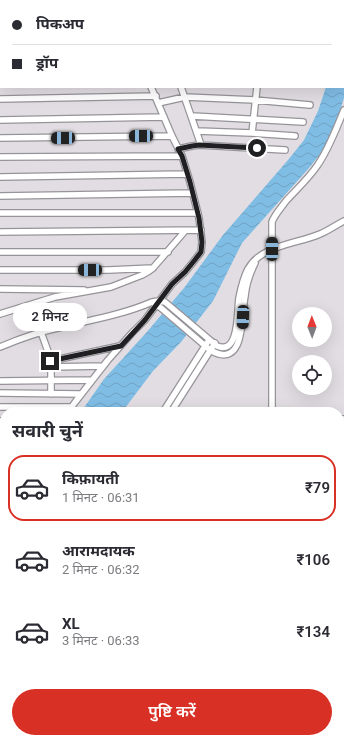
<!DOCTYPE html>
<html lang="hi">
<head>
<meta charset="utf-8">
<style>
	body { margin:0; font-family:Roboto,"Noto Sans Devanagari",sans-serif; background:#f2f2f3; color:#2b2b33; height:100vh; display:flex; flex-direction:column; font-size:15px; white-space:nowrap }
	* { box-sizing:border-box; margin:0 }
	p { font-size:13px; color:#7c7c81 }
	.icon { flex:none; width:22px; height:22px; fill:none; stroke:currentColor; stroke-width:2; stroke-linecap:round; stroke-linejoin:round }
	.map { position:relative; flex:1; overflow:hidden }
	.drawer { position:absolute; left:0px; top:407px; width:344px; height:336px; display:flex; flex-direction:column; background:#fff; border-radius:16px 16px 0 0; box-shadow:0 4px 16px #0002 }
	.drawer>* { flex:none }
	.top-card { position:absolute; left:0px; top:0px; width:344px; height:88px; box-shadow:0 4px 16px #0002; display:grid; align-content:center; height:88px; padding:0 12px; background:#fff }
	.needle { width:26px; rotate:359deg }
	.controls { position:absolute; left:292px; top:307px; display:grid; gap:8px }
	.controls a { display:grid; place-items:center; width:40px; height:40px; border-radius:50%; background:#fff; box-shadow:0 4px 16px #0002; font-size:20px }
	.end { position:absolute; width:18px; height:18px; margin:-9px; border:5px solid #201f21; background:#fff; box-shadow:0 0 0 2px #fff }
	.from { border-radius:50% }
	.bubble { position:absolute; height:28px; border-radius:14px; background:#fff; box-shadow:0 4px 16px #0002; font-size:13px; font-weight:600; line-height:28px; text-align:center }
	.car { position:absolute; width:12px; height:24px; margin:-12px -6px; border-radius:5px; box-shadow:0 0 3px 1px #0007; background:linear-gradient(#222 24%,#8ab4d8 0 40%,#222 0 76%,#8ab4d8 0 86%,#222 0) }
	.top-card b { display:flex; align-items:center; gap:14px; height:38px; font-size:15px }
	.top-card b+b { border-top:1px solid #e1e1e2 }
	.top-card i { width:10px; height:10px; background:#2b2b33 }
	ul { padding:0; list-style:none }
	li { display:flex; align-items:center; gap:12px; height:66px; margin:0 8px 6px; padding:0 4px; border:2px solid transparent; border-radius:16px }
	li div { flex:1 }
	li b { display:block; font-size:15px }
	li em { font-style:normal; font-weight:600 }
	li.selected { border-color:#d93025 }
	li>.icon { width:36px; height:36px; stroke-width:1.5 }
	h2 { padding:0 12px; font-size:18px; line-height:48px }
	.action { display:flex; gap:8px; margin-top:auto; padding:8px 12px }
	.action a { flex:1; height:46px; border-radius:24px; background:#d93025; color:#fff; font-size:16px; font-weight:600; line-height:46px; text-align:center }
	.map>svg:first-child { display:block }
	.water { fill:url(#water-waves) }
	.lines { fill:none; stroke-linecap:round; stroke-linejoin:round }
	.minor-casing { stroke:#979499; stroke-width:8 }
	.minor { stroke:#fff; stroke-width:5.5 }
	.route { stroke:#201f21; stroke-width:5 }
</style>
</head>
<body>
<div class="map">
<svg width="344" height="743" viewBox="0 0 344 743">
	<defs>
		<pattern id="water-waves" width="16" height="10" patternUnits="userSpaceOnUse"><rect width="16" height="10" fill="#80bde5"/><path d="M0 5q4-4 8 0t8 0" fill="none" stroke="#6ea2c4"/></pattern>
	</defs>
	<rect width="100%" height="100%" fill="#e1dde2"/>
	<path class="water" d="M344,18V98L336,123L325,148L309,168L242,243L213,301L181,342L153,371L122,412H81L104,379L146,333L184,288L223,235L288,160L304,140L318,111L326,87H343V22Z
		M125,738H159V743H125Z"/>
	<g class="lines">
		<g class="minor-casing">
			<path id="minor" d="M116,0V1
				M200,0V1
				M220,0V1
				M241,0V1
				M0,1H1
				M166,1V0
				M269,1V0
				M0,21H1
				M0,40H1
				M0,59H1
				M0,78H1
				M181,87L201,145
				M0,99L156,96
				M158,103L185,97L255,100L310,105
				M192,116L303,122
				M0,120L164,117
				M197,131L252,133L295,136
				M252,133L257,87
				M0,138L172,136
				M178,149L192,146L199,145L285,150
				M0,157L182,156
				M0,177L187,174
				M0,196L192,193
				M0,213H198
				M0,232L201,230
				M0,252H168
				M0,270H109L153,268
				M0,289L84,290
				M154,303L161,308L210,350C246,371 241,315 245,296C246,285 250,273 255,263
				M0,314L55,297L111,287L142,275L149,271L153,268L185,231
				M41,332L50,357L51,367V394
				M0,347C19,339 38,332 58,328C90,320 122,315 152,302L158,301L165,302L217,346C240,356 237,309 239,298C241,288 243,278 248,269C261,245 297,244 320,234C328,231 336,225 344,221
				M50,361L120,346
				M51,367L103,366
				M0,381L92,380
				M0,393L81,394
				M0,407H71
				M68,412L76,401L108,360L132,333L145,320L172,284L185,272L194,261L201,252L202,242L199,218L190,182L182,156L172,136L151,87
				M163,412L207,343
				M171,412L215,343
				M272,412V222C275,214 281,208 286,201C296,190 308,179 317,166C329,149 336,129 344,110
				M339,419H344
				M0,421H5
				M0,435H5
				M0,449H5
				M0,467H5
				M339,473H344
				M0,492H5
				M339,500H344
				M0,519H5
				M339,534H344
				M0,548H5
				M339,560H344
				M0,576H5
				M0,603H5
				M339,607H344
				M0,618H5
				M339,622H344
				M0,632H5
				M339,637H344
				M339,652H344
				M0,660H5
				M339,672H344
				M339,687L344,688
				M0,688H5
				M0,703H5
				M339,706H344
				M0,723H5
				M339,731L344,732
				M300,738V743
				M0,742L116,741
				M169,743V738
				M176,743L177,738
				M197,743V738
				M211,743V738
				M233,743V738
				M261,743V738
				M281,743V738"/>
		</g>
		<use href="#minor" class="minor"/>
	</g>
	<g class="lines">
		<path class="route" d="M50,361L121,346L145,320L172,284L185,272L194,261L201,252L202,242L199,218L190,182L182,156L178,149L192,146L199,145L257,148"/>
	</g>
</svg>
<div class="controls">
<a><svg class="needle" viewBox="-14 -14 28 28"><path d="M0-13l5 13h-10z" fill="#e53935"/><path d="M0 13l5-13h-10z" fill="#7c7c81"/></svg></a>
<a><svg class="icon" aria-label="locate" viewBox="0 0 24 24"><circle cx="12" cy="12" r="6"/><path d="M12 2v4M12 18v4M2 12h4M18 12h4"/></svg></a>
</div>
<i class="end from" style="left:257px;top:148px"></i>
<i class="end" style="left:50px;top:361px"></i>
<div class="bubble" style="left:13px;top:303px;width:74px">2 मिनट</div>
<i class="car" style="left:141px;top:136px;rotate:269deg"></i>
<i class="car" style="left:63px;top:138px;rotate:269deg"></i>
<i class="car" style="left:272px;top:249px;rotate:0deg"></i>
<i class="car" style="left:90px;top:270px;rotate:270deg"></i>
<i class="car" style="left:243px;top:317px;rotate:182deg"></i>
<div class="top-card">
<b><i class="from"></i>पिकअप</b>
<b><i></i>ड्रॉप</b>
</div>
<section class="drawer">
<h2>सवारी चुनें</h2>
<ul>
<li class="selected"><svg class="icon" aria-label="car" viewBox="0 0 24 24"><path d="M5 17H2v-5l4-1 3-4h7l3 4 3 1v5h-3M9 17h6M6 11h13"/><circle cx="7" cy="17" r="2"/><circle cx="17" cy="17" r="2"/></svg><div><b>किफ़ायती</b><p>1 मिनट · 06:31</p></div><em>₹79</em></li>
<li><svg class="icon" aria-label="car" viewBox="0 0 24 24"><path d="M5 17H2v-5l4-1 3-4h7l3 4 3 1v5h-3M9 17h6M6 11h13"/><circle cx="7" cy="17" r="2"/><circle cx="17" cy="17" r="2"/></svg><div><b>आरामदायक</b><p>2 मिनट · 06:32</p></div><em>₹106</em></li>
<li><svg class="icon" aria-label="car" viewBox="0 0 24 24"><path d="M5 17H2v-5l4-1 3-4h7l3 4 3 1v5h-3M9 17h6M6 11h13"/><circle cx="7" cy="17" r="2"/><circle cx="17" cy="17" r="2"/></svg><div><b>XL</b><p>3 मिनट · 06:33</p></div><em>₹134</em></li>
</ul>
<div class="action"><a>पुष्टि करें</a></div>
</section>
</div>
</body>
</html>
